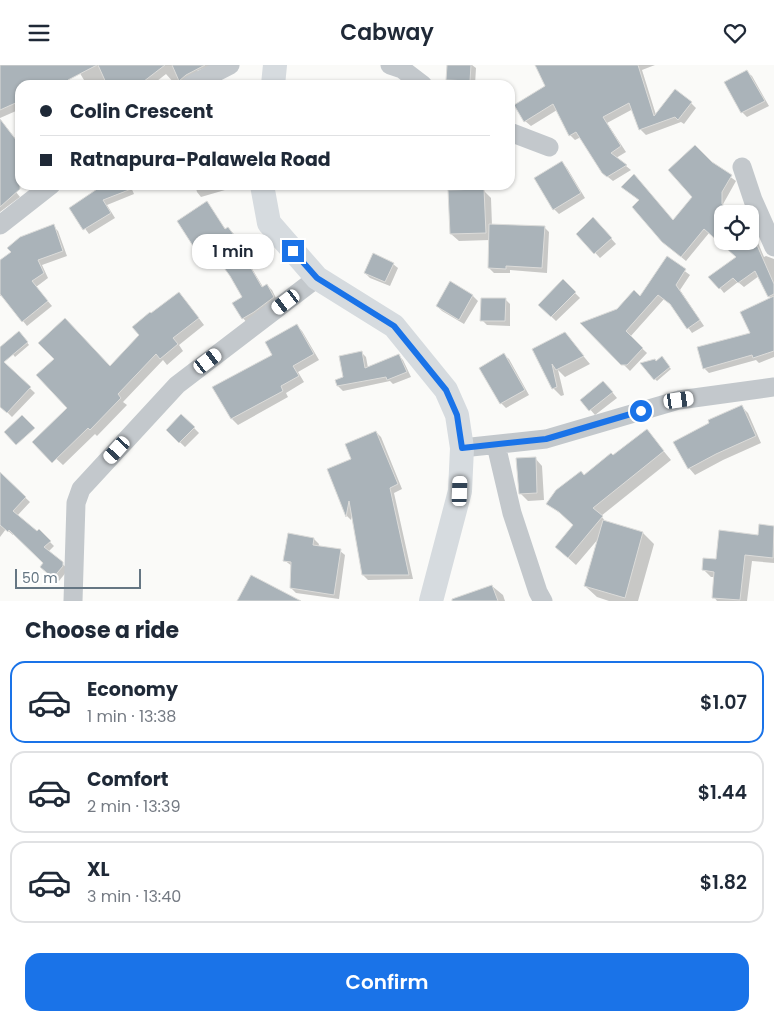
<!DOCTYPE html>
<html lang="en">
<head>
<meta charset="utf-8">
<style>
	body { margin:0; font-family:Poppins,sans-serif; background:#f6f6f7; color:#1f2937; height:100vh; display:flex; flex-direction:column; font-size:19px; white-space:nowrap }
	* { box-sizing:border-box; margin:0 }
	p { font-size:16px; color:#747a83 }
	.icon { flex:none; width:28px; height:28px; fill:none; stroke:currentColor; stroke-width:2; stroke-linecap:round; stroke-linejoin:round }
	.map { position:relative; height:536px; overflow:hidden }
	.side { display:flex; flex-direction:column; background:#fff; flex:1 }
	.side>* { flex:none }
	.guide { position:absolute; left:15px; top:15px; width:500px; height:110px; border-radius:15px; box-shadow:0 1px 4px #0004; display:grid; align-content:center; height:110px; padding:0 25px; background:#fff }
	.tools { position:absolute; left:714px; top:140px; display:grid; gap:10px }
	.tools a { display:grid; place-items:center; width:45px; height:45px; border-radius:10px; background:#fff; box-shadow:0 1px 4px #0004; font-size:25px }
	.scale { position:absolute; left:15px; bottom:12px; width:126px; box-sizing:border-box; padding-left:5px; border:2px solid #657683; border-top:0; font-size:14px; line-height:18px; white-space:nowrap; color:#657683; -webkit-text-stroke:4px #fff; paint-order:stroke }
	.end { position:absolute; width:22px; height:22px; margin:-11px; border:6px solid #1a73e8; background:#fff; box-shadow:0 0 0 2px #fff }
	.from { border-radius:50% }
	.bubble { position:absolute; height:35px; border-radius:15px; background:#fff; box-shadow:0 1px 4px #0004; font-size:16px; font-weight:600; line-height:35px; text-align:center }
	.car { position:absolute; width:15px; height:30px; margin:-15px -8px; border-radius:6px; box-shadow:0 0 4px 1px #0007; background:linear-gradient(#fff 24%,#345 0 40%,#fff 0 76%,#345 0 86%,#fff 0) }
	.guide b { display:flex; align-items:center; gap:18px; height:48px; font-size:19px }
	.guide b+b { border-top:1px solid #e0e1e3 }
	.guide i { width:12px; height:12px; background:#1f2937 }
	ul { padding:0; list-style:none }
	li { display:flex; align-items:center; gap:15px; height:82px; margin:0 10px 8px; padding:0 15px; border:2px solid #e0e1e3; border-radius:15px }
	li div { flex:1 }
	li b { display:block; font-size:19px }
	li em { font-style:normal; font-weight:600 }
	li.selected { border-color:#1a73e8 }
	li>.icon { width:45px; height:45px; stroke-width:1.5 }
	h2 { padding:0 25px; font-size:22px; line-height:60px }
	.cta { display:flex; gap:10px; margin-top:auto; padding:10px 25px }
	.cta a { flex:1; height:58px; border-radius:15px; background:#1a73e8; color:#fff; font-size:20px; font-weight:600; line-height:58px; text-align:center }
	header { display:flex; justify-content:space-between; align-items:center; height:65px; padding:0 25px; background:#fff; font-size:22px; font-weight:600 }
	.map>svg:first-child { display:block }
	.shadow { fill:#0003 }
	.building { fill:#aab3b9; stroke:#dcdcda }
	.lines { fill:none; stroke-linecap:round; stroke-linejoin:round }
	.minor { stroke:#c3c8cc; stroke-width:19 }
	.major { stroke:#d6dbdf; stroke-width:24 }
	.route { stroke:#1a73e8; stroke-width:6 }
</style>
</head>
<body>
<header><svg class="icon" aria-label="menu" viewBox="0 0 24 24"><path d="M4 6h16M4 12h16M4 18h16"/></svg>Cabway<svg class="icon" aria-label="heart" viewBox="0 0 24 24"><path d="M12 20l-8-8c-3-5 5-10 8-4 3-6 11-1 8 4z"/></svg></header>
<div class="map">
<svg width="774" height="536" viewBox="0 0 774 536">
	<rect width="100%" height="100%" fill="#fafaf8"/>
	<path class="shadow" d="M0,0H49L60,20H20V42L15,44L16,46L0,53Z
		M75,0H212L197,6L199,11L185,20L180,15L174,18L166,9L152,20H87Z
		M448,0H472L476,3L475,20H452L447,15Z
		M536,0H655L642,5L656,50L691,38L696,43L684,59L681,57L646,70L640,64L633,44L607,58L626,87L616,93L631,105L613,116L603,108L581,72L575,75L570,70L557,45L531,61L525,56L546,21Z
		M747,7L752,11L769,41L747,52L742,47L726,17Z
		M0,54L18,77L20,75V116L12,122L20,132L0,147Z
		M562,98L567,103L585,133L559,149L554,144Z
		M711,98L736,116L722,141V176H750V164L754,168L764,192L766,191L774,194V241L759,211L744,222L738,217L724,228L720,223L738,192L709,168L686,196L669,182L640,136L623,122L673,157L693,132Z
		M103,120H130L134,129L107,140L115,153L89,169L70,143L103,121Z
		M195,120H224L225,125L201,132L197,127Z
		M483,125L491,133L492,161L544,162L549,167L547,208L510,205V208H494L489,203L490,175L459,176L451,169Z
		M207,138L226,165L228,163L233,168L252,194L248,197L263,222L267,220L272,225L278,237L247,258L243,253V233L231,210L208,179L199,185L194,180Z
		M597,158L616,179L600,193L578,169Z
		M53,161L58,166L67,191L42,200L48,213L36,222L52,241L27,261L2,230L0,231V196Z
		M667,193L690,210L680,225L704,261L692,268L673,241L664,234L630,272L647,288L630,306L582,258L618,245L640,233Z
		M393,199L398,203L390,221L370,213L365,208Z
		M563,216L580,233L556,256L539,240Z
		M451,218L473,231L478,236L464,259L442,246L437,241Z
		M505,234L510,239V261L487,260L482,255Z
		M185,235L204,260L179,280L183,286L167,300L163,295L123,337L127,340L97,371L95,369L63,400L36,375L141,270L151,250Z
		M296,260L302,266L319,295L298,307L304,317L286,328L288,332L238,360L232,354L274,290Z
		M19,267L29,280L15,292L5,279Z
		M774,267V292L759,298L756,295L709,308L704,303Z
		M565,269L590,299L565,312L558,305L564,330L561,331L553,323L534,284Z
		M361,287L366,292L368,303L398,290L403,295L411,312L393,319L390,316L343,326L338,321Z
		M504,290L509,294L529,330L506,343L501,338Z
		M0,295L35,328L12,352L0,340Z
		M664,295L671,304L657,316L655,314L656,297Z
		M608,322L617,333L595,350L582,335Z
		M742,342L748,348L761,378L723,395L695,410L689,403Z
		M181,350L199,368L185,382L167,365Z
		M647,366L671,395L601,451L607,458L643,468L654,479L638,536H609L597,532L585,521L599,473L576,500L556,482L575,460L548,439Z
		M376,367L381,372L402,424L394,428L413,514L368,515L363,510L352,449L351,455L347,451L328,405L353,395Z
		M535,393L542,401L544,435L528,436L520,428Z
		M1,410L30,437L17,451L37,468L39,466L54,481L48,487L67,503V506L59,516L47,507L45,498L14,468L13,470L6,464L0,472V411Z
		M760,461L774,462V498L752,496L747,536H717L714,532L715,512H711L704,505L718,495L759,472Z
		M314,474L319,479L318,482L340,486L345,490L339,534L296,528L291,523L292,501L284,495Z
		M492,521L503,530L505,536H473Z"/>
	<path class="building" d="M0,0H97L68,15L71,20H20V36L0,45Z
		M98,0H165L139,20H107Z
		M172,0H205L186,10L179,16Z
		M447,0H471L470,16L446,15Z
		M535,0H638L654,51L675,24L692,37L678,55L675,52L639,65L629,38L603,52L621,81L611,88L627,100L607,112L602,108L576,67L569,71L553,39L524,57L514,40L545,21Z
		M747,5L765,36L741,48L724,17Z
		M0,54L20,80V124L0,142Z
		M695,80L712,97L732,110L722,127V139L734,149H722V176H750V172L753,171L774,219V229L768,232L755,206L738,218L733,213L719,224L708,212L736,192L704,164L681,192L662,177L632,142L639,135L621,122L634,109L673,155L692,132L668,105Z
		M562,96L581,128L553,145L534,113Z
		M103,120L139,121L103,135L111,148L83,165L69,143Z
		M484,124L486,168L450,169L448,125Z
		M207,136L225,164L228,162L248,189L244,191L262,222L267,219L274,232L254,247L242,254L232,238L242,232L230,211L203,174L193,181L177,156Z
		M593,152L612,173L594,189L576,169Z
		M54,159L63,186L38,195L44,208L32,216L48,236L22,257L0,229V195L11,187L7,183L20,172Z
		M489,159L545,161L542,203L506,201V204L488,203Z
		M373,188L394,198L385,217L364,208Z
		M667,191L686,204L676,220L700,255L687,264L670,239L658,230L626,266L643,283L627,300H621L580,258L617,244L634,225L640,231Z
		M563,214L576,227L551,252L538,240Z
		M450,216L473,230L459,255L436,241Z
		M179,227L199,253L173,273L178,279L160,294L156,289L118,329L121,333L90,365L88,363L52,398L32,377L67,343L36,310L54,294L38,278L65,253L110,301L139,270L132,262L150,247L151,248Z
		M774,231V286L753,293L752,290L703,304L697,282L750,268L740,247Z
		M481,233H506L505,256H480Z
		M297,259L314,289L293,301L299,311L281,321L283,326L231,354L212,322L272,290L265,277Z
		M19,266L28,277L4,297L31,322L7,348L0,342V282Z
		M565,267L584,291L556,305L552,299L557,322L552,324L532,284Z
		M362,286L365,303L399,289L407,307L387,315L386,312L337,321L335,315L343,312L339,291Z
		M504,288L525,325L500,339L479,303Z
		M662,291L670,302L654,315L640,298L655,294L656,296Z
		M603,316L613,327L589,346L580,335Z
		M742,340L756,371L716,389L688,404L673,377L709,358L708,355Z
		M181,349L195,362L179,378L166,365Z
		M22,350L35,363L16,380L4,367Z
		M647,364L664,386L593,443L603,451L568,493L555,482L573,460L559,447L546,439L556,425L581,406L584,410L611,388L613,390Z
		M376,366L398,419L390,423L409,510H362L349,436L346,452L327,404L351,394L345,379Z
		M536,392L537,428L519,429L516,393Z
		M0,407L26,432L13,446L37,466L39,464L51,476L44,482L63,497V501L53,513L40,502L43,498L9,465L8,467L0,460Z
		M603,455L643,467L625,533L584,521Z
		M759,459L774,461L773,493L745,490L740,535L712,533L714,507L702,505L703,493L716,494L719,465L758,470Z
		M288,468L314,473L313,480L341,484L334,530L290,523L291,497L283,496Z
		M251,510L301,536H237Z
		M492,520L498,536H452V534Z"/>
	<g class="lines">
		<path class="minor" d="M390,0L402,4L423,20
			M191,20L230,0
			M510,67L549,82
			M742,102L753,135L774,182
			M0,160L51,120
			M496,380L512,448L538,527L543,536
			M462,383L546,374L679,335L774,322
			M73,536L76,438L81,424L177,320L317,213"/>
		<path class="major" d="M273,20L275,0
			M262,120L269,158L317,213L394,261L446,325L457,350L462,383L460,426L431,536"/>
	</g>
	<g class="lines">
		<path class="route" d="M293,186L317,213L394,261L446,325L457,350L462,383L546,374L641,346"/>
	</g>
</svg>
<div class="tools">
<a><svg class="icon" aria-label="locate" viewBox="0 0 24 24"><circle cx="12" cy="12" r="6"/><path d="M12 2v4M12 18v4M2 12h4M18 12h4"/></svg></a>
</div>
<div class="scale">50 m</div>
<i class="end from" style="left:641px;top:346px"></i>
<i class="end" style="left:293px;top:186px"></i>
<div class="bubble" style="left:192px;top:169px;width:82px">1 min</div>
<i class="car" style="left:286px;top:237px;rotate:233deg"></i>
<i class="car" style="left:208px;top:296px;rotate:53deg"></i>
<i class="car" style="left:679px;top:335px;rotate:82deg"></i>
<i class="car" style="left:117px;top:385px;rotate:222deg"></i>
<i class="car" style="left:460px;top:426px;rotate:2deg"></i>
<div class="guide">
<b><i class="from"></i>Colin Crescent</b>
<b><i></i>Ratnapura-Palawela Road</b>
</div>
</div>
<section class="side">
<h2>Choose a ride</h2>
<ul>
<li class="selected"><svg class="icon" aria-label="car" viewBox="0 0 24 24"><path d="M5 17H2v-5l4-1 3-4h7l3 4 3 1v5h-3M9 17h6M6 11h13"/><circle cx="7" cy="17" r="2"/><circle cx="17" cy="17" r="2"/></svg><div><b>Economy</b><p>1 min · 13:38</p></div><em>$1.07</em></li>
<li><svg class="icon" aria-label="car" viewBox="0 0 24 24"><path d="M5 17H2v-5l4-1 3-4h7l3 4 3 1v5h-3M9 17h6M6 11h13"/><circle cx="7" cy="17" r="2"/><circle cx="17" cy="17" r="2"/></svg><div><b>Comfort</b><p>2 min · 13:39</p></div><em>$1.44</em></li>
<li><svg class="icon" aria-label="car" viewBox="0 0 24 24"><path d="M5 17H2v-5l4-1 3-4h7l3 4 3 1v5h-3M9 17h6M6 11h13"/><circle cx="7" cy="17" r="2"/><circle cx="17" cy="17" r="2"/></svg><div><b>XL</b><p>3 min · 13:40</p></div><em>$1.82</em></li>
</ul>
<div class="cta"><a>Confirm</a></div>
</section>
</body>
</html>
